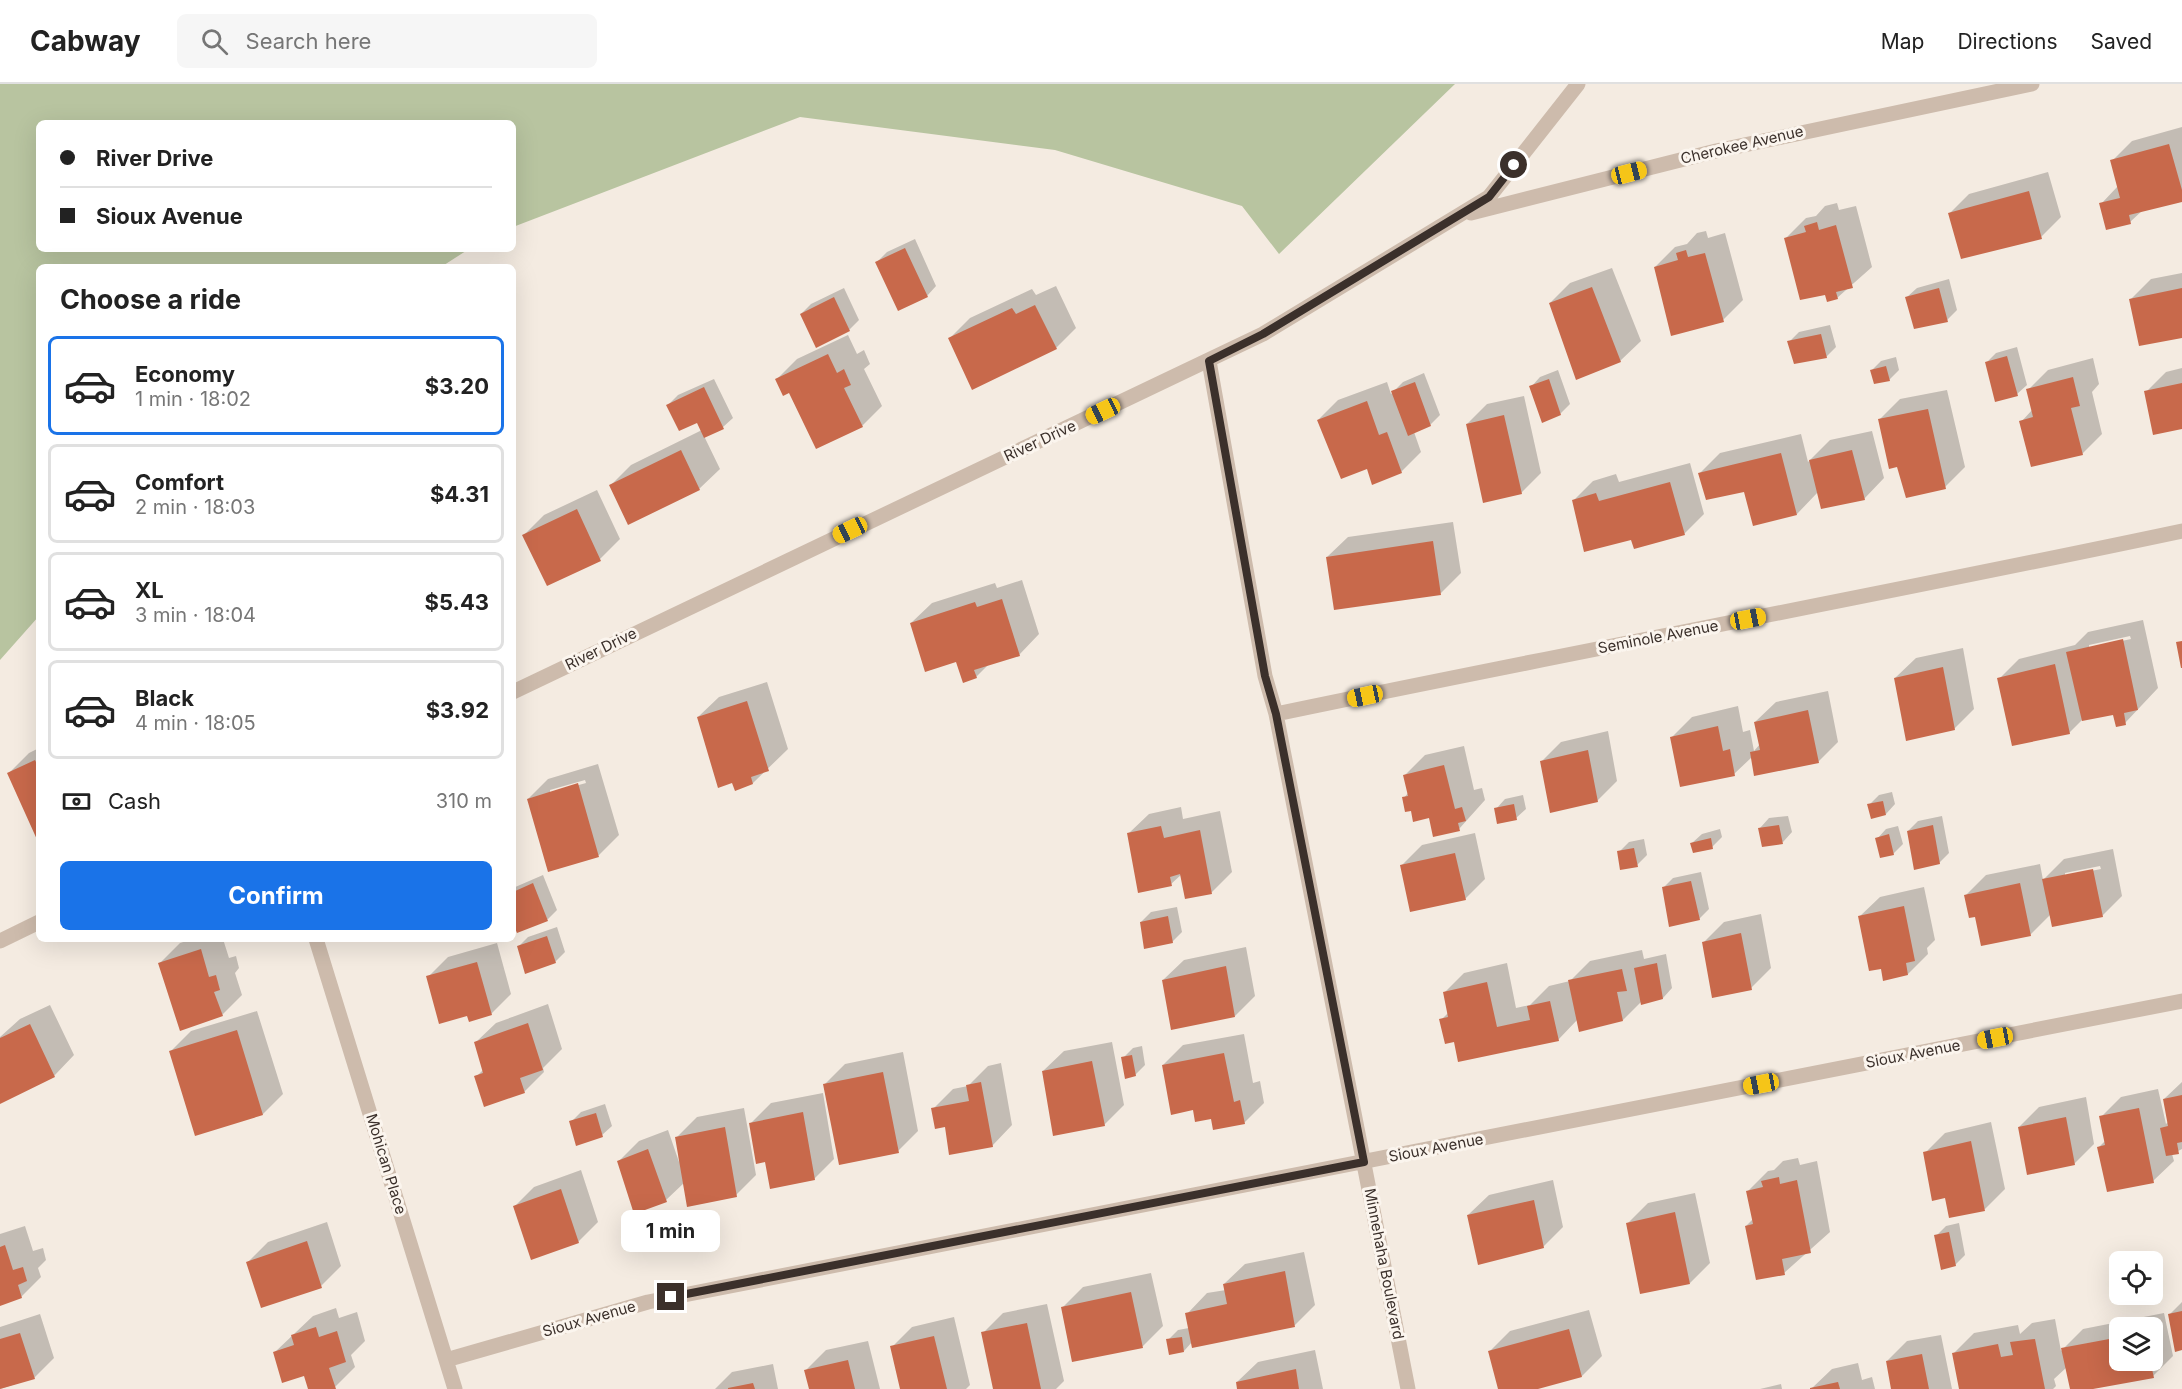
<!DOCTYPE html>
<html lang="en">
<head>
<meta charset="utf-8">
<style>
	body { margin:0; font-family:Inter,sans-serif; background:#f6f6f6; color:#222; height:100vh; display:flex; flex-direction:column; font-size:22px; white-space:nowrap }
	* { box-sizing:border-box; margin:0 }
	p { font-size:20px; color:#767676 }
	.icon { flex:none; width:33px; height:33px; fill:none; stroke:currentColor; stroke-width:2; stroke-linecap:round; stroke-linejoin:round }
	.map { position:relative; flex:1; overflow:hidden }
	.panel { position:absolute; left:36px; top:180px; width:480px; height:678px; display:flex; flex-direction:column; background:#fff; border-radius:9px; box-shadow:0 6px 24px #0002 }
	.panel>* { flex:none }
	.banner { position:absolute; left:36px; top:36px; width:480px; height:132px; border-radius:9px; box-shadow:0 6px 24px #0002; display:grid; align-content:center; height:132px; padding:0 24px; background:#fff }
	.fabs { position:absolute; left:2109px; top:1167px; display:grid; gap:12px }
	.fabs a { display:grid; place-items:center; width:54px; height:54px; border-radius:9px; background:#fff; box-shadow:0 6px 24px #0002; font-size:30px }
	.end { position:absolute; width:27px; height:27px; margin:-14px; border:8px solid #3b302b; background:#fff; box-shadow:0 0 0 3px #fff }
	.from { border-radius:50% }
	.bubble { position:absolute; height:42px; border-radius:9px; background:#fff; box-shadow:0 6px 24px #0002; font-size:20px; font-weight:700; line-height:42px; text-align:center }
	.car { position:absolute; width:18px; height:36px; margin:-18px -9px; border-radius:8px; box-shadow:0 0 4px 2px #0007; background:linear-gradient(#f5c518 24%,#345 0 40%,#f5c518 0 76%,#345 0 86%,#f5c518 0) }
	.banner b { display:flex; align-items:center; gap:21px; height:57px; font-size:22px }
	.banner b+b { border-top:2px solid #e0e0e0 }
	.banner i { width:15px; height:15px; background:#222 }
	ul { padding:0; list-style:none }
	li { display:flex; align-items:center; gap:18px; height:99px; margin:0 12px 9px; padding:0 12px; border:3px solid #e0e0e0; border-radius:9px }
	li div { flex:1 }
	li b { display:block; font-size:22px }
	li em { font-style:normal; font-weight:700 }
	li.selected { border-color:#1a73e8 }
	li>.icon { width:54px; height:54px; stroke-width:1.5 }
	h2 { padding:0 24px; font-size:27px; line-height:72px }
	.pay { display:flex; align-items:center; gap:15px; height:66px; padding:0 24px; font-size:22px }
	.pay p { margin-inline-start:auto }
	.primary-button { display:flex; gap:12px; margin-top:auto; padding:12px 24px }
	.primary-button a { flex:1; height:69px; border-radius:9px; background:#1a73e8; color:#fff; font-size:24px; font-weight:700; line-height:69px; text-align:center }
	header { display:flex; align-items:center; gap:36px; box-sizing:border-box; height:84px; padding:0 30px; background:#fff; border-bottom:2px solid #e0e0e0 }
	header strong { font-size:28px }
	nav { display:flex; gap:33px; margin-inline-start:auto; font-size:21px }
	.search { width:420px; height:54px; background:#f6f6f6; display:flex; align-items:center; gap:15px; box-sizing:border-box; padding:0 21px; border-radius:9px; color:#767676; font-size:22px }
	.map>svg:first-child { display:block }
	.green { fill:#b8c4a0 }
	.shadow { fill:#0003; fill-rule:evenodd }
	.building { fill:#c8694b }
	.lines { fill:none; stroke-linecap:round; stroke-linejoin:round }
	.minor { stroke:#cdbbac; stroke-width:15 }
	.route { stroke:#3b302b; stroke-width:8 }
	.labels { text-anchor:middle; stroke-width:6; stroke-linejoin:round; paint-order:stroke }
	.street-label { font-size:15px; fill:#3b302b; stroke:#fbf5ee }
</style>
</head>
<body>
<header>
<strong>Cabway</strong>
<div class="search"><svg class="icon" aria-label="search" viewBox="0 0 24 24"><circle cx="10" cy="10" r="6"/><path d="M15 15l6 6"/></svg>Search here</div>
<nav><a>Map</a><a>Directions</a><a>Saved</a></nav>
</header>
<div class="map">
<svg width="2182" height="1305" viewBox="0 0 2182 1305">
	<rect width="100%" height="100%" fill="#f4ebe1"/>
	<path class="green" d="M0,0H1455L1279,170L1242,122L1055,66L800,33L513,143V39H39V165H469L441,183H39V532L0,576Z"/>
	<path class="shadow" d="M2182,43V116L2143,126L2130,138L2101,120L2118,102L2112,77L2132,57Z
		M2048,88L2061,133L2041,153L1949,130L1969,110Z
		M1837,119L1839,126L1856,122L1872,183L1837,214L1786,154L1806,134L1816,132L1825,122Z
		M1706,147L1708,154L1725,149L1743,216L1723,236L1655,183L1675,163L1687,160L1697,149Z
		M915,155L936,202L927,212L877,178L887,168Z
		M1612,184L1641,257L1620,277L1550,219L1570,199Z
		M2182,189V252L2131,215L2151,195Z
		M1949,195L1957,226L1947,236L1907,213L1917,204Z
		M1056,202L1076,244L1056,264L950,254L970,234L1032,205L1036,211Z
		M844,204L859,236L849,246L801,230L811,220Z
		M1830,241L1836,263L1826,273L1789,258L1799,248Z
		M848,251L857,270L864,266L870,280L864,285L882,322L862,342L790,307L777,295L797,275Z
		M2017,263L2027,301L2017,310L1986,279L1996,269Z
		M1896,273L1899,286L1889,296L1871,287L1881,277Z
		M2093,274L2099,300L2092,308L2102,350L2082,370L2021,338L2033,325L2028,306L2048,286Z
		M2182,284V344L2146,308L2166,288Z
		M1558,286L1570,320L1560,330L1531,303L1540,293Z
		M1424,289L1440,331L1430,341L1414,348L1421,368L1401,388L1368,383L1318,336L1338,316L1387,298L1391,310L1403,298Z
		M714,295L733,334L723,343L704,352L720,385L699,405L611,401L631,381L702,346L698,337L668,321L678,311Z
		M1947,306L1965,383L1945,403L1898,382L1880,335L1900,315Z
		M1524,312L1541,389L1521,409L1467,340L1487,320Z
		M1872,347L1884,394L1864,415L1818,408L1797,430L1700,389L1720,369L1801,350L1808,378L1830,356Z
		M1690,379L1704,430L1684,450L1632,454L1573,417L1593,397L1616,390L1619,398Z
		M597,406L620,455L600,475L524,451L544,431Z
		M1453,438L1461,489L1441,509L1327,473L1348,453Z
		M1022,496L1039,550L1019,571L989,580L976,593L911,539L932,519L995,499L997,504Z
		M2143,536L2158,604L2125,639L2114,630L2083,635L2069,649L1999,595L2019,575L2075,561L2088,548ZM2130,552L2131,555L2089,564V561Z
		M1963,564L1974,625L1954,645L1895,594L1916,574Z
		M767,598L788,665L753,699L733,697L698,633L719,613Z
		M1828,607L1838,658L1818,678L1752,673L1734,690L1672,653L1692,633L1738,622L1743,648L1750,646L1754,667L1760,660L1755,638L1776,618Z
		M1608,647L1617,697L1597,717L1541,678L1561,658Z
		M1464,662L1474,706L1482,704L1485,716L1459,745L1430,732L1404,714L1408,709L1405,691L1425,671Z
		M39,664V757L9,689L29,669Z
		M598,680L619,751L599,771L549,786L528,715L548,695ZM585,696L586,699L550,709V706Z
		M1892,708L1895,720L1886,730L1869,721L1879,711Z
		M1523,711L1526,725L1516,734L1496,725L1505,715Z
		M1181,723L1183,735L1220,727L1232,788L1212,808L1186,813L1182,790L1171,800L1128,750L1149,730Z
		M1788,732L1792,748L1783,758L1760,744L1769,734Z
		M1942,732L1949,769L1939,779L1908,747L1918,737Z
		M1898,742L1903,760L1893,770L1877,755L1886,745Z
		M1720,745L1722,753L1712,763L1692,759L1702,750Z
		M1475,749L1485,795L1465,815L1402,781L1422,761Z
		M1644,755L1647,771L1637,781L1619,768L1629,758Z
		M2113,765L2122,812L2102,832L2051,830L2030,851L1977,831L1966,811L1986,791L2040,780L2043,796L2064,775ZM2100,782L2101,785L2065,792V789Z
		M1701,788L1709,825L1699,835L1663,804L1673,794Z
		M543,791L557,826L548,835L518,848L513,836V804Z
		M1924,803L1935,856L1927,864L1928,870L1908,890L1882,884L1859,833L1880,813Z
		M1177,823L1182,848L1172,858L1141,838L1151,828Z
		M1761,830L1771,884L1751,904L1704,858L1724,838Z
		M557,843L565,868L555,878L518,863L528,853Z
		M193,855H223L229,874L236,872L239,884L235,889L242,911L222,931L160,879L180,859Z
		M497,859L511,910L491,930H468L428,893L448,873Z
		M1246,863L1255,912L1235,932L1163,896L1184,876Z
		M1642,866L1644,875L1666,870L1672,904L1663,914L1642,917L1623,936L1578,935L1558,956H1455L1441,936L1449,928L1444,909L1464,889L1507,879L1516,924L1530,921L1549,902L1570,897L1590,877Z
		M548,920L562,965L543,984L544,988L524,1008L476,993L484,985L475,959L496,939Z
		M50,921L74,971L54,992L0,1018V953L20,935Z
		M257,927L283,1010L263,1030L196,1050L171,967L191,947Z
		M1244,950L1253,999L1260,997L1264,1019L1244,1039L1194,1025L1163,981L1183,961Z
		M1112,958L1124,1021L1104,1041L1043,987L1064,967Z
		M1142,962L1145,981L1135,991L1123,974L1133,964Z
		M903,968L918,1047L898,1067L825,1000L845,980Z
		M1001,979L1012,1041L992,1062L946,1042L933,1025L953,1005L968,1002L988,982Z
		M2182,998V1065L2172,1070L2174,1077L2153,1097L2099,1063L2106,1056L2101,1033L2121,1013L2158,1005L2166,1040L2169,1037L2164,1015Z
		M823,1009L834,1075L814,1095L766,1077L751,1039L771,1019Z
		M2086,1013L2094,1060L2074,1080L2019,1043L2039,1023Z
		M605,1020L612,1042L602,1051L571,1038L581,1028Z
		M744,1024L756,1091L736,1111L685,1098L666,1116L619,1077L639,1057L668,1046L679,1078L677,1053L697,1033Z
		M1991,1038L2005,1105L1985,1125L1946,1112L1925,1069L1945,1049Z
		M1798,1074L1800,1081L1817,1077L1830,1148L1784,1189L1746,1142L1753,1135L1748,1107L1768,1087L1774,1086L1783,1077Z
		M581,1086L598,1138L578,1158L514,1123L534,1103Z
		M1553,1096L1563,1143L1543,1163L1468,1131L1489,1111Z
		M1695,1109L1710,1179L1690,1199L1628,1139L1648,1119Z
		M327,1138L341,1182L321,1202L248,1178L268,1158Z
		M1959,1139L1965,1171L1955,1181L1936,1152L1946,1142Z
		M25,1142L33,1167L43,1164L46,1176L38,1184L41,1193L21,1213L0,1220V1150Z
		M1304,1168L1315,1221L1295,1241L1192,1258L1184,1267L1168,1256L1178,1246L1189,1244L1187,1230L1207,1209L1226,1206L1224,1200L1245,1180Z
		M1151,1189L1163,1242L1143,1262L1073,1276L1063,1223L1083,1203Z
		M2182,1218V1265L2170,1230Z
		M1047,1220L1064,1297L1056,1305H994L983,1249L1003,1229Z
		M336,1224L339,1234L357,1228L365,1257L351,1271L355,1283L335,1303L310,1305L305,1290L275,1268L313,1232Z
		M1589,1226L1602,1272L1582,1292L1532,1305H1500L1490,1267L1510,1247Z
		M2164,1229L2173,1272L2153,1292L2085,1305H2071L2067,1283L2054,1295L2056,1302L2053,1305H1961L1954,1269L1974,1249L2018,1241L2020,1250L2032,1239L2055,1235L2061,1267L2083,1245ZM2120,1244H2152V1276H2120Z
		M40,1230L54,1274L34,1294L0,1305V1243Z
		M954,1233L970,1301L966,1305H901L892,1263L912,1243Z
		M1941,1251L1952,1305H1893L1887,1277L1907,1257Z
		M868,1257L880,1305H810L806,1286L826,1266Z
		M1315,1266L1323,1305H1239L1237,1298L1258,1278Z
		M1858,1279L1862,1296L1872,1293L1875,1305H1811L1832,1285Z
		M773,1280L778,1305H715L732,1288Z
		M1781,1300L1782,1305H1760Z"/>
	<path class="building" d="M2169,60L2182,106V118L2129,131L2131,140L2106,146L2099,119L2120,114L2110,76Z
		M2029,107L2042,155L1961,175L1948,129Z
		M1817,138L1819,146L1836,141L1853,204L1836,208L1838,215L1827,218L1825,211L1800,216L1784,154L1806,148L1804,142Z
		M905,164L928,213L898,227L875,178Z
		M1686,166L1688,173L1705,169L1724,238L1671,252L1654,183L1678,176L1676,169Z
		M1592,203L1621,278L1576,296L1549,219Z
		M1939,204L1948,238L1914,245L1905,213Z
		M2182,204V254L2139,262L2129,215Z
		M834,213L850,247L816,264L800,230Z
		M1035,221L1057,265L972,306L948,254L1012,224L1016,230Z
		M1821,250L1827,274L1794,280L1787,257Z
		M828,270L837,289L844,285L851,301L844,304L863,343L816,365L789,309L783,312L775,295Z
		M2007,272L2018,312L1995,318L1985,278Z
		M1886,282L1890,297L1874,300L1870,286Z
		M2073,293L2080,322L2071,324L2083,371L2031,383L2019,337L2033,333L2026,305Z
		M1549,295L1561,331L1542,339L1529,302Z
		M1415,298L1431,342L1408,352L1391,307Z
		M2182,299V345L2153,351L2144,307Z
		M704,303L724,345L704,354L697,339L679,347L666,321Z
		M1367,317L1379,351L1387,348L1402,389L1372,401L1367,385L1341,395L1317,336Z
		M1928,325L1946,405L1906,414L1897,383L1889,385L1878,335Z
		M1504,331L1522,410L1483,419L1466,340Z
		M681,366L700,406L628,441L609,401Z
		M1852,366L1865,416L1821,425L1809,376Z
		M1781,369L1797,431L1753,442L1744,408L1706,416L1698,389Z
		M1670,398L1685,451L1634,465L1631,456L1584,468L1572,416L1596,409L1599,417Z
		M577,425L601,477L547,502L522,451Z
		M1433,457L1441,511L1334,526L1326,473Z
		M1002,515L1020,572L974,586L977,594L963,599L956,578L925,588L910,539L975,518L977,523Z
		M2123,555L2138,626L2124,629L2126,641L2116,643L2113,631L2082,637L2066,568Z
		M2182,557V584H2181L2176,558Z
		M2055,580L2070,650L2012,662L1997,594Z
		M1943,583L1955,646L1906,657L1894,594Z
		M747,617L769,687L751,693L753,700L735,707L732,699L718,704L697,633Z
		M1808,626L1819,679L1754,692L1750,668L1760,666L1754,638Z
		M1718,642L1723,667L1730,665L1735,692L1680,703L1670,653Z
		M1588,666L1598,718L1550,729L1540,677Z
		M35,676L39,684V760L7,689Z
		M1444,681L1455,725L1462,723L1466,737L1458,739L1460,747L1433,753L1429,734L1413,738L1411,727L1405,728L1402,713L1408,712L1403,691Z
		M578,699L599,773L548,788L527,715Z
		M1883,717L1886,731L1871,735L1867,720Z
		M1514,720L1517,736L1497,740L1494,724Z
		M1779,741L1783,760L1762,763L1758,744Z
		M1933,741L1940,780L1914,786L1907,747Z
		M1161,742L1164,754L1200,746L1212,810L1185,815L1180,790L1170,793L1172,802L1138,809L1127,749Z
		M1889,750L1894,771L1880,774L1875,754Z
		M1711,754L1713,765L1693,769L1690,759Z
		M1634,764L1638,783L1620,786L1617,767Z
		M1455,769L1466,816L1410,828L1400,781Z
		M2093,785L2103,833L2052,843L2042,795Z
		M1691,797L1700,836L1669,843L1662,803Z
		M533,799L548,837L517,849L513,840V808Z
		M2020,799L2031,852L1981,862L1975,833L1969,834L1964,811Z
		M1904,822L1915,877L1906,879L1908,891L1883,897L1881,885L1869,887L1858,832Z
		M1168,832L1173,859L1144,865L1140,838Z
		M1741,849L1752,906L1712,914L1702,858Z
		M547,852L556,879L525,890L517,862Z
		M201,865L209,893L216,891L220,906L214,908L223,932L180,947L158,879Z
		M477,878L492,931L469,938L467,932L439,940L426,892Z
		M1657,879L1663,915L1641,921L1634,884Z
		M1226,882L1235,933L1171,946L1162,896Z
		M1622,885L1627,907L1617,908L1623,937L1579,948L1568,896Z
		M1487,898L1497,943L1530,936L1527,922L1550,917L1559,957L1458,978L1454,958L1445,960L1439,935L1448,933L1443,908Z
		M528,939L543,986L520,994L525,1009L484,1023L474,992L483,989L474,958Z
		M30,940L55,993L0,1020V954Z
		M237,946L263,1031L195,1052L169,967Z
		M1224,969L1234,1018L1240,1016L1245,1040L1213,1046L1211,1035L1195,1038L1193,1026L1171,1031L1162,981Z
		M1132,971L1136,992L1125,995L1121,973Z
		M1092,977L1105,1042L1053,1052L1042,987Z
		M883,988L899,1069L839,1081L823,1000Z
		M981,998L993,1063L949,1071L945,1043L935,1045L931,1024L969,1017L966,1001Z
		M2182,1011V1058L2177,1059L2179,1070L2166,1072L2160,1044L2168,1042L2163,1015Z
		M2139,1024L2154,1099L2107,1108L2097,1063L2105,1061L2099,1032Z
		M803,1028L815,1096L770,1105L765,1078L756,1080L749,1039Z
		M596,1029L603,1053L576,1062L569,1037Z
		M2066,1033L2075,1081L2027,1091L2018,1043Z
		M725,1043L737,1113L687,1123L675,1053Z
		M1971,1057L1985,1127L1949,1134L1945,1114L1932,1117L1923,1068Z
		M648,1065L667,1118L634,1130L617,1077Z
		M1779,1093L1780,1100L1797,1096L1811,1169L1782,1175L1785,1191L1756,1196L1745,1142L1753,1140L1746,1107L1763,1103L1761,1097Z
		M561,1105L579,1159L531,1176L513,1122Z
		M1534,1116L1544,1164L1478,1181L1467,1131Z
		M1675,1128L1690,1200L1640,1210L1626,1139Z
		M1949,1148L1956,1182L1941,1186L1934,1151Z
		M307,1157L322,1204L261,1224L246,1178Z
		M5,1161L13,1186L23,1183L27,1197L18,1201L22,1214L0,1222V1163Z
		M1285,1187L1295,1243L1192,1264L1185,1229L1227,1220L1223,1200Z
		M1131,1208L1143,1264L1072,1278L1061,1223Z
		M2182,1227V1266L2175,1268L2168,1230Z
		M1027,1239L1041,1305H993L981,1248Z
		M316,1243L319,1253L337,1247L346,1278L329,1284L336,1305H308L304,1292L282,1299L273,1268L294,1261L291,1251Z
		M1569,1245L1582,1293L1538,1305H1498L1488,1267Z
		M20,1249L35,1295L0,1305V1255Z
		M934,1252L947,1305H900L890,1262Z
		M1182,1253L1184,1268L1169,1271L1166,1255Z
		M2120,1253V1276H2150L2154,1294L2093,1305H2070L2061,1264Z
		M2035,1255L2045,1305H1959L1952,1269L1998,1260L2001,1273L2013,1271L2010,1258Z
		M1922,1270L1929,1305H1891L1886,1277Z
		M848,1276L855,1305H809L804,1286Z
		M1296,1285L1299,1305H1237L1236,1298Z
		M1838,1298L1840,1305H1810V1304Z
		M753,1299L755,1305H728V1304Z"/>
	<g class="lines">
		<path class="minor" d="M1471,129L1716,67L2032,0
			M1209,277L1265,592L1276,630L1408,1305
			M513,608L1263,250L1489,113L1578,0
			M1276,630C1577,567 1880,511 2182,447
			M316,855L455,1305
			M0,857L39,838
			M446,1276L648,1218L2182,917"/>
	</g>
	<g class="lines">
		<path class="route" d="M671,1213L1364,1078L1276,630L1265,592L1209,277L1263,250L1489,113L1514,81"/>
	</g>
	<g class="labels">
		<g class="street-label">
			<text transform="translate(1742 61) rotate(-13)" y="5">Cherokee Avenue</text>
			<text transform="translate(1040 357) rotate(-25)" y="5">River Drive</text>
			<text transform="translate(1658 553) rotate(-11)" y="5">Seminole Avenue</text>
			<text transform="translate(601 565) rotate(-26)" y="5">River Drive</text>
			<text transform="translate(1913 970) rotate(-11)" y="5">Sioux Avenue</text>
			<text transform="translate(1436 1064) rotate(-11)" y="5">Sioux Avenue</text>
			<text transform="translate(386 1080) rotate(73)" y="5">Mohican Place</text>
			<text transform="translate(1384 1180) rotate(79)" y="5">Minnehaha Boulevard</text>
			<text transform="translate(589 1235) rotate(-16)" y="5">Sioux Avenue</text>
		</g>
	</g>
</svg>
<div class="fabs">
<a><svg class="icon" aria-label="locate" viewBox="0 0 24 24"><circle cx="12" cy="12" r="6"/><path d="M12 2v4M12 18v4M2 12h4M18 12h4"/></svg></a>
<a><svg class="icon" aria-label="layers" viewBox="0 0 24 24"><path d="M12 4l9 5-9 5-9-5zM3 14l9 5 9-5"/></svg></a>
</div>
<i class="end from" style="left:1514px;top:81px"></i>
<i class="end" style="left:671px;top:1213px"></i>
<div class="bubble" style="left:621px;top:1126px;width:99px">1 min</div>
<i class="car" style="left:1629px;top:89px;rotate:76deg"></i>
<i class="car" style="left:1103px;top:327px;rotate:245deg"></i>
<i class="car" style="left:850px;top:446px;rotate:245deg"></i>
<i class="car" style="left:1748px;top:535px;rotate:79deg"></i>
<i class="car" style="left:1365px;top:612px;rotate:258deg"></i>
<i class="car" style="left:1995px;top:954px;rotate:259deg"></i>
<i class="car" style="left:1761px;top:1000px;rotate:259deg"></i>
<div class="banner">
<b><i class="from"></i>River Drive</b>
<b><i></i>Sioux Avenue</b>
</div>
<section class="panel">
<h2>Choose a ride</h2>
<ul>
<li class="selected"><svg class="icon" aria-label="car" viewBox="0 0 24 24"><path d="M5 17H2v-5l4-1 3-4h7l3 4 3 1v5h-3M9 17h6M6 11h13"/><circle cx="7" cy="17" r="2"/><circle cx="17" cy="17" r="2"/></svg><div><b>Economy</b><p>1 min · 18:02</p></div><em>$3.20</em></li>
<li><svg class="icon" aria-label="car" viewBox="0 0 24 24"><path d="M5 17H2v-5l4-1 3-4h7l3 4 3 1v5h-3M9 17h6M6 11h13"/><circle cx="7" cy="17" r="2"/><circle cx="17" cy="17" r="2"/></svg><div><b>Comfort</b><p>2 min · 18:03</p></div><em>$4.31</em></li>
<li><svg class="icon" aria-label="car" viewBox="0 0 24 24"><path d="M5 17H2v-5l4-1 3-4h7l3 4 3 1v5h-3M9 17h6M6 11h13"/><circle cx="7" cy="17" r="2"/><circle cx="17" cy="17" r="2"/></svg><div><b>XL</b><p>3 min · 18:04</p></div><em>$5.43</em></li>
<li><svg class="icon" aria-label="car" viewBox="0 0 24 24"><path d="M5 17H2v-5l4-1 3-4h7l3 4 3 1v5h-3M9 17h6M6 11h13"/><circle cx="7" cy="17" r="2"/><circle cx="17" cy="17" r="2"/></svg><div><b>Black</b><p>4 min · 18:05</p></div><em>$3.92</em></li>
</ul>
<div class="pay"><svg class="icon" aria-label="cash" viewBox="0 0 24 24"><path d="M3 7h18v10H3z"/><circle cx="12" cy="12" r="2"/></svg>Cash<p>310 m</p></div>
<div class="primary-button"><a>Confirm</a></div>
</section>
</div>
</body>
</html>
